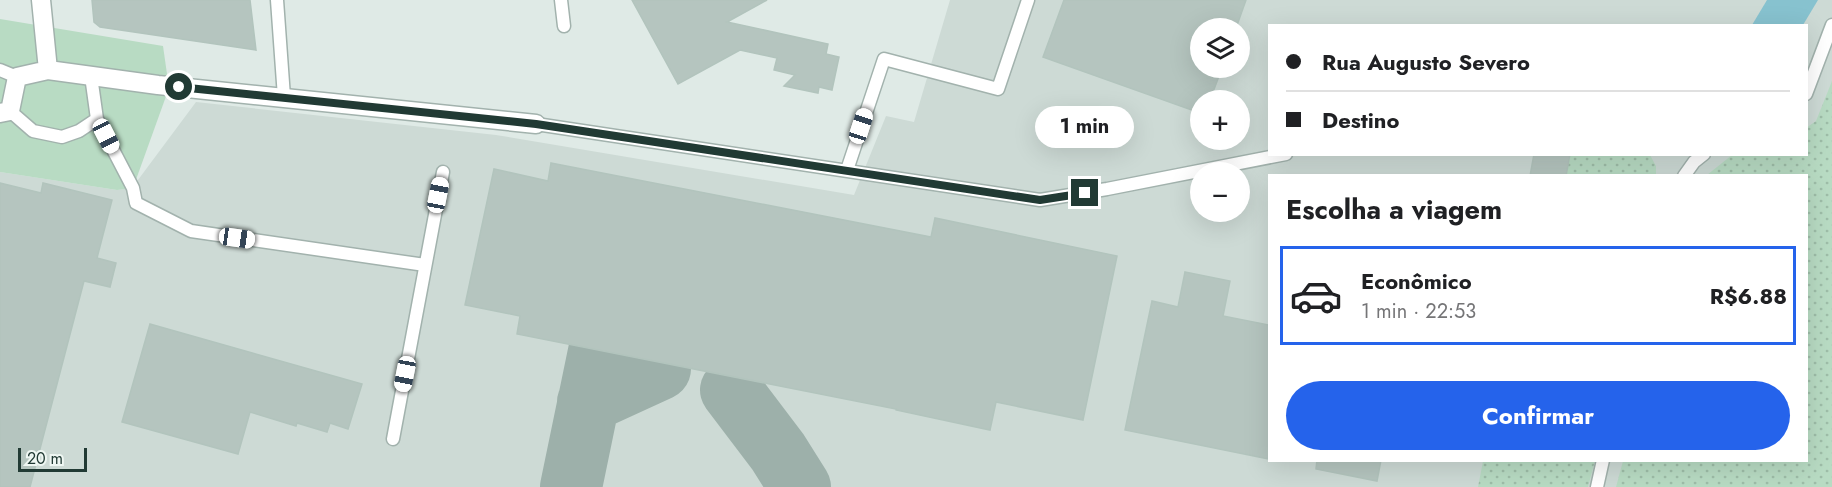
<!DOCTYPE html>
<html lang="pt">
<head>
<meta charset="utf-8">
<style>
	body { margin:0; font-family:Jost,sans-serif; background:#f2f2f2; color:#202124; height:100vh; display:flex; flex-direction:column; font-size:22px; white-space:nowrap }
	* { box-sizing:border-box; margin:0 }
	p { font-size:20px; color:#757577 }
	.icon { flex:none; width:33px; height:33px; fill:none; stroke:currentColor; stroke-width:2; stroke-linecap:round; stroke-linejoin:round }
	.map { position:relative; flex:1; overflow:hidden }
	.panel { position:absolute; left:1268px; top:174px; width:540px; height:288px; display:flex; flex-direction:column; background:#fff; border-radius:0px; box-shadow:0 6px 24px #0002 }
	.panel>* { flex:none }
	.top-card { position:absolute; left:1268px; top:24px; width:540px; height:132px; border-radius:0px; box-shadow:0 6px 24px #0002; display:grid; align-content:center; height:132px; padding:0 18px; background:#fff }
	.fabs { position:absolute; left:1190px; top:18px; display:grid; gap:12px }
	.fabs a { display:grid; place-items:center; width:60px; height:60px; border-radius:50%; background:#fff; box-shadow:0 6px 24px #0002; font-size:30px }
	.scale { position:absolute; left:18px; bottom:15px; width:69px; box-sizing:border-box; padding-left:6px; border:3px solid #213a34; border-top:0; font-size:16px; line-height:21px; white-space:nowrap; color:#213a34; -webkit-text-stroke:4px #eff7f3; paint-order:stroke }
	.end { position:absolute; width:27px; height:27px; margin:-14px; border:8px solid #213a34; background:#fff; box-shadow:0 0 0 3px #fff }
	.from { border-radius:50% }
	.bubble { position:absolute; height:42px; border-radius:21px; background:#fff; box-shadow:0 6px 24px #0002; font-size:20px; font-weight:700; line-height:42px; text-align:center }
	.car { position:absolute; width:18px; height:36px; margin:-18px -9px; border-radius:8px; box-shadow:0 0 4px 2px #0007; background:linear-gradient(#fff 24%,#345 0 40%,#fff 0 76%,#345 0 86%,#fff 0) }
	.top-card b { display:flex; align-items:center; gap:21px; height:57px; font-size:22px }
	.top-card b+b { border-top:2px solid #e0e0e0 }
	.top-card i { width:15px; height:15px; background:#202124 }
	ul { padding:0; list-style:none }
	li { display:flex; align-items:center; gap:18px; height:99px; margin:0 12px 9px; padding:0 6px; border:3px solid transparent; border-radius:0px }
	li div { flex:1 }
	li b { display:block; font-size:22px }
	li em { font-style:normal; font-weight:700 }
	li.selected { border-color:#2563eb }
	li>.icon { width:54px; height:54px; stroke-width:1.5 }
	h2 { padding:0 18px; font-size:27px; line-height:72px }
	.cta { display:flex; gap:12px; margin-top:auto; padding:12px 18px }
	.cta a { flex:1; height:69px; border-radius:36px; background:#2563eb; color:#fff; font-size:24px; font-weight:700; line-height:69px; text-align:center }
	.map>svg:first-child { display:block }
	.built { fill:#cddad5; fill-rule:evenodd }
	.grass { fill:url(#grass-dots) }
	.park { fill:#b8dbc3 }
	.water { fill:#87c2cf }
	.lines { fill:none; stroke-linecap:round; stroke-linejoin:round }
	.taxiway { stroke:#9db0aa; stroke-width:62 }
	.building { fill:#b5c5bf; stroke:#b2c4bd; stroke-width:1.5 }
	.lane-casing { stroke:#a2b2ad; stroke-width:15 }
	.street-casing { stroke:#a2b2ad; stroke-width:21 }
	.lane { stroke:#fff; stroke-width:12 }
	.street { stroke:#fff; stroke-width:18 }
	.route { stroke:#213a34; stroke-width:8 }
</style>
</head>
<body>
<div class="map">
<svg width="1832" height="487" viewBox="0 0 1832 487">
	<defs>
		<pattern id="grass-dots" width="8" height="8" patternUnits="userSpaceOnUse" patternTransform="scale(1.5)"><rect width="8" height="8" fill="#b8dbc3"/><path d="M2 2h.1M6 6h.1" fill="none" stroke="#9ebda8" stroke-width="1.8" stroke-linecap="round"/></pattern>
	</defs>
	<rect width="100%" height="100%" fill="#dfeae6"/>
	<path class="built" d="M950,0H1832V487H0V172L117,190L132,188L196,102L496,135L854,195L886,116L914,122ZM1269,26H1806V154H1269ZM1200,28H1239V68H1200ZM1200,100H1239V140H1200ZM1200,172H1239V212H1200ZM1269,176H1806V460H1269Z"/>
	<path class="grass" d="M1832,81V487H1616L1623,461L1806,460V176L1707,175L1732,155L1806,154V128L1816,121Z
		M1534,155H1650L1656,166V175L1530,176Z
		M1483,461V460L1595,461L1588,487H1478Z"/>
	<path class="park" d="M0,19L163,46L169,88L133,188L117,190L0,172Z"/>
	<path class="water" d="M1767,0H1818L1803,25H1752Z"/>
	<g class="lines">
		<path class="taxiway" d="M731,390L778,452L800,487
			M588,402L660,369
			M571,487L601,342"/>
	</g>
	<path class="building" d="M92,0H250L256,50L100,27L94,22Z
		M632,0H767L727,22L828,44L826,54L839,57L832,90L819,87L818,93L784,86L795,75L774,70L777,58L740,50L678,84Z
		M1064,0H1246L1236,28H1200V68H1222L1210,100H1200V113L1043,57Z
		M1534,154H1570L1566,176H1530Z
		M551,163L931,237L935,218L1117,256L1083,420L996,402L990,430L896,410V409L517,334L520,316L465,305L494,169L548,181Z
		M0,183L41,193L43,183L112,200L97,258L116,263L110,287L84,281L30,487H0Z
		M1185,272L1230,281L1223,316L1269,325V459L1125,430L1152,301L1178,307Z
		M150,324L362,384L348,429L330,423L327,432L297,423L296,426L250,412L238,454L122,422Z
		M1317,460H1381L1377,481L1316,469Z"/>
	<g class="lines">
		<g class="lane-casing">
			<path id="lane" d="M277,0L284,97
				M561,0L564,26
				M0,70L17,77
				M1806,94L1832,25
				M10,111L33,131L62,137L79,131L97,119L91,76
				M97,119L133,188L136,203L191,231L425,265
				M536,124L1040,200L1107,189L1286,154
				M847,170L884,59L998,89L1028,0
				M1684,176L1694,162L1704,154
				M393,439L443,172
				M1597,487L1603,460"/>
		</g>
		<g class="street-casing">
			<path id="street" d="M41,0L48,70
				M0,113L10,111L17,77L48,70L158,85L536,124"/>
		</g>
		<use href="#lane" class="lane"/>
		<use href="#street" class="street"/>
	</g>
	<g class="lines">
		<path class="route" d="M179,87L536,124L1040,200L1085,193"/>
	</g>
</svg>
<div class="fabs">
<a><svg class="icon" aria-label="layers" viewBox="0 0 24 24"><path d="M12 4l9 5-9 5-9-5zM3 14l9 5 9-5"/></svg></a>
<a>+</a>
<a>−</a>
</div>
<div class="scale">20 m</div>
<i class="end from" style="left:179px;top:87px"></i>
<i class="end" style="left:1085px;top:193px"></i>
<div class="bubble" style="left:1035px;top:106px;width:99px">1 min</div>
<i class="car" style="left:861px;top:126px;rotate:18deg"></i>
<i class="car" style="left:106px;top:136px;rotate:153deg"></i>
<i class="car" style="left:438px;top:195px;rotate:11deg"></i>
<i class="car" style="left:237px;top:238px;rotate:98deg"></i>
<i class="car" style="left:405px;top:374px;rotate:191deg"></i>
<div class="top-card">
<b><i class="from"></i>Rua Augusto Severo</b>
<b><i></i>Destino</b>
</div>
<section class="panel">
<h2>Escolha a viagem</h2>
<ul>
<li class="selected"><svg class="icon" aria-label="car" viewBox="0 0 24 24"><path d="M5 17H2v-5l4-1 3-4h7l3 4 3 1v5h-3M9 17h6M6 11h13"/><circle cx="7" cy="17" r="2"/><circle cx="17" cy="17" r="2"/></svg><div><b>Econômico</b><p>1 min · 22:53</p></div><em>R$6.88</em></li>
</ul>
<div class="cta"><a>Confirmar</a></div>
</section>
</div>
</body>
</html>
